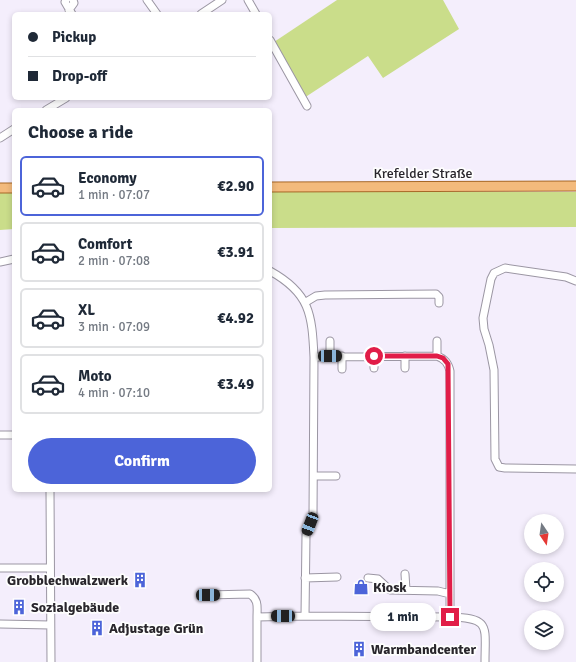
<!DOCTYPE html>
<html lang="en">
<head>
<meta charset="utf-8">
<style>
	body { margin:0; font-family:Signika,sans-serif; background:#f6f6f7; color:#1f2937; height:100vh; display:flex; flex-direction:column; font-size:15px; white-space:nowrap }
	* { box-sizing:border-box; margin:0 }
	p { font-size:13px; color:#747a83 }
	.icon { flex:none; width:22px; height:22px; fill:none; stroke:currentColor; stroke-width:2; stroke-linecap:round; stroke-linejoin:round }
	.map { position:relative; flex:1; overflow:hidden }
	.panel { position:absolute; left:12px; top:108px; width:260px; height:384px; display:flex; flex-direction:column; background:#fff; border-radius:6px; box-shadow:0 2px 6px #0003 }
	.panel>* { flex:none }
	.top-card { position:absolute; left:12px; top:12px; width:260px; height:88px; border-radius:6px; box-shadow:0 2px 6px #0003; display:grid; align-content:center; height:88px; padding:0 16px; background:#fff }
	.needle { width:26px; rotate:167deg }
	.buttons { position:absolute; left:524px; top:514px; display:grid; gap:8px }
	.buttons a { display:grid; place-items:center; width:40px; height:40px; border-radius:50%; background:#fff; box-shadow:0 2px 6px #0003; font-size:20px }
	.end { position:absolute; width:18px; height:18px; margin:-9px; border:5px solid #e11d48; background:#fff; box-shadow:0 0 0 2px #fff }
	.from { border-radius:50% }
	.bubble { position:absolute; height:28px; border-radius:14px; background:#fff; box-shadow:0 2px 6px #0003; font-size:13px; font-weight:700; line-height:28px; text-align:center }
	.car { position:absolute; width:12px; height:24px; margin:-12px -6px; border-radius:5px; box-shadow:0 0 3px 1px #0007; background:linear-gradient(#222 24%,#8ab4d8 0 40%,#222 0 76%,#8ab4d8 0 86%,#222 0) }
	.top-card b { display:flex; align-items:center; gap:14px; height:38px; font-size:15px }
	.top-card b+b { border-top:1px solid #e0e1e3 }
	.top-card i { width:10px; height:10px; background:#1f2937 }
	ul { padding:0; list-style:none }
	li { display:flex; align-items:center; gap:12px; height:60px; margin:0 8px 6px; padding:0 8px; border:2px solid #e0e1e3; border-radius:6px }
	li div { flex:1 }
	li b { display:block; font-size:15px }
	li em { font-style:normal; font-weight:700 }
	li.on { border-color:#4c64d9 }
	li>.icon { width:36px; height:36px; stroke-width:1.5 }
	h2 { padding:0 16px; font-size:18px; line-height:48px }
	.button { display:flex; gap:8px; margin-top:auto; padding:8px 16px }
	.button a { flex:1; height:46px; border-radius:24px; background:#4c64d9; color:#fff; font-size:16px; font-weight:700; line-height:46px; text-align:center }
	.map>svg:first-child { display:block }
	.green { fill:#cadd8a }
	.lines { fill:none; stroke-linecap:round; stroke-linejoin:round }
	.minor-casing { stroke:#9b96a3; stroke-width:9 }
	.major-casing { stroke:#a76827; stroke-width:11 }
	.minor { stroke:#fff; stroke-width:7 }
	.major { stroke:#f3ba7c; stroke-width:9 }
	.route { stroke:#e11d48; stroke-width:5 }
	.labels { text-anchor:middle; stroke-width:3.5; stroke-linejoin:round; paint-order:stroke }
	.street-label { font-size:14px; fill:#29262c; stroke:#fefefe }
	.poi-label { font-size:14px; font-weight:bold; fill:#29262c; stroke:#fefefe; text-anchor:start }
</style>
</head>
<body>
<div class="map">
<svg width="576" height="662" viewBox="0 0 576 662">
	<rect width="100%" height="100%" fill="#f4eefc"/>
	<path class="green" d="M337,0H443L459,29L383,78L368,56L304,98L274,42Z
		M0,192H14V229L0,230Z
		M270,192H576V227L270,228Z"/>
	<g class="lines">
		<g class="minor-casing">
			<path id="minor" d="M66,0L65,2L72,14
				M147,0L157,14
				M248,0L256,14
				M69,10L74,3L73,0
				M201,14L222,0
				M270,40L307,106
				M46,110L66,98
				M0,138L14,129
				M0,262L14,259
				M270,271C310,293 312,314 314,357
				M576,281L566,277L505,268L494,273L491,279L483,318L484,329L489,345L494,370L495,459L499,467L505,468L576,469
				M306,302L316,296L325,295L436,294L439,297V303
				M330,356V341
				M342,356V369
				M405,356V368
				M437,356C445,359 448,363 450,371V617L305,616L306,535L313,516L314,357Z
				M437,356V341
				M374,368V356
				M0,435H14
				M314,476H336
				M50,490L51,662
				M0,568H49
				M405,574L406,590
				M305,578L337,577
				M368,578L378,579L390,590L438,591L450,594
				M207,595L250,594C259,600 257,607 257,617
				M450,617C491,618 485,626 485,662
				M0,624L50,625
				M257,662V617L305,616"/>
		</g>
		<g class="major-casing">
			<path id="major" d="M270,187L576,186
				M0,188H14"/>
		</g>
		<use href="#minor" class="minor"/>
		<use href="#major" class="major"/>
	</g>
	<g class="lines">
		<path class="route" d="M374,356H437L443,358L448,364L450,617"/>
	</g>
	<defs>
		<g id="building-bare" transform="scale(1.2)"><path d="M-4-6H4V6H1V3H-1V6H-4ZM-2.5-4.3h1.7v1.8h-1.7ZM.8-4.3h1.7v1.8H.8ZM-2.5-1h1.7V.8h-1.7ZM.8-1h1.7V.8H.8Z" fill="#4c64d9" stroke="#fefefe" stroke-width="2.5" paint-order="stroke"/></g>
		<g id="shop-bare" transform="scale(1.2)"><path d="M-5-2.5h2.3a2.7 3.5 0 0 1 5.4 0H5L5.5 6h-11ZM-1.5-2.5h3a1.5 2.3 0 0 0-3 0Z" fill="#4c64d9" stroke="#fefefe" stroke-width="2.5" paint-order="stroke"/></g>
	</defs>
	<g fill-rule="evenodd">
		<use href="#building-bare" x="140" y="580"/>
		<use href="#shop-bare" x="361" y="587"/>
		<use href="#building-bare" x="19" y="607"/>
		<use href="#building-bare" x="97" y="628"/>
		<use href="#building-bare" x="359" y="649"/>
	</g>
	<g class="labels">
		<g class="street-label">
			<text x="423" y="178">Krefelder Straße</text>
		</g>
		<g class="poi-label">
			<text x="128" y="585" text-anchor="end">Grobblechwalzwerk</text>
			<text x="373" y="592">Kiosk</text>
			<text x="31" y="612">Sozialgebäude</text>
			<text x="109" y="633">Adjustage Grün</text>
			<text x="371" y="654">Warmbandcenter</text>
		</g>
	</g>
</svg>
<div class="buttons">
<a><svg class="needle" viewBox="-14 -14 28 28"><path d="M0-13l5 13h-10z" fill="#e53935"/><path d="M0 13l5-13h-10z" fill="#747a83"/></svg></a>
<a><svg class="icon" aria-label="locate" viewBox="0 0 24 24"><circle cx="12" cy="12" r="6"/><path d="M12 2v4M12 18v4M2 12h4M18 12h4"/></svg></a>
<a><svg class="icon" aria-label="layers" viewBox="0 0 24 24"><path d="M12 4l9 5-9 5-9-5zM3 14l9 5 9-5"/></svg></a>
</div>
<i class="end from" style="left:374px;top:356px"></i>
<i class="end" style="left:450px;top:617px"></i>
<div class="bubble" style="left:370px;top:603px;width:66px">1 min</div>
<i class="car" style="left:330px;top:356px;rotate:90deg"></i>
<i class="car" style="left:310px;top:524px;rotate:201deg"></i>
<i class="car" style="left:208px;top:595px;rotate:89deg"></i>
<i class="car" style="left:283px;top:616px;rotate:270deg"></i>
<div class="top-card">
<b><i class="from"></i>Pickup</b>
<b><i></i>Drop-off</b>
</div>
<section class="panel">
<h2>Choose a ride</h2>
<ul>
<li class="on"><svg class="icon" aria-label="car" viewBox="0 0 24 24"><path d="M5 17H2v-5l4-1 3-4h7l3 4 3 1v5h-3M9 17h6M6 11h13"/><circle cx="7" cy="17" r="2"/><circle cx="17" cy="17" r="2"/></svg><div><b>Economy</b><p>1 min · 07:07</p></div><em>€2.90</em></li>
<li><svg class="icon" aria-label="car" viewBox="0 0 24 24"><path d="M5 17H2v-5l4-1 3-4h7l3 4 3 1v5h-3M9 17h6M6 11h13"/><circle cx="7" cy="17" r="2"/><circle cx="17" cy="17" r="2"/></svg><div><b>Comfort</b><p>2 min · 07:08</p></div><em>€3.91</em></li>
<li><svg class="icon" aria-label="car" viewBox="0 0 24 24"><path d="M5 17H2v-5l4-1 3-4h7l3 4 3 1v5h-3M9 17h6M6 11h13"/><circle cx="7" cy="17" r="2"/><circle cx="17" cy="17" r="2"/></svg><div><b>XL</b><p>3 min · 07:09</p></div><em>€4.92</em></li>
<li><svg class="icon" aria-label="car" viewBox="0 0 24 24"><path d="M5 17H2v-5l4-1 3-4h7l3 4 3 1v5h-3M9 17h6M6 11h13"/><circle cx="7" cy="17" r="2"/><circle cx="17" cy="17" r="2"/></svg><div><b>Moto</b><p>4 min · 07:10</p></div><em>€3.49</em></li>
</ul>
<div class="button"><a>Confirm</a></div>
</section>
</div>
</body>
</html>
